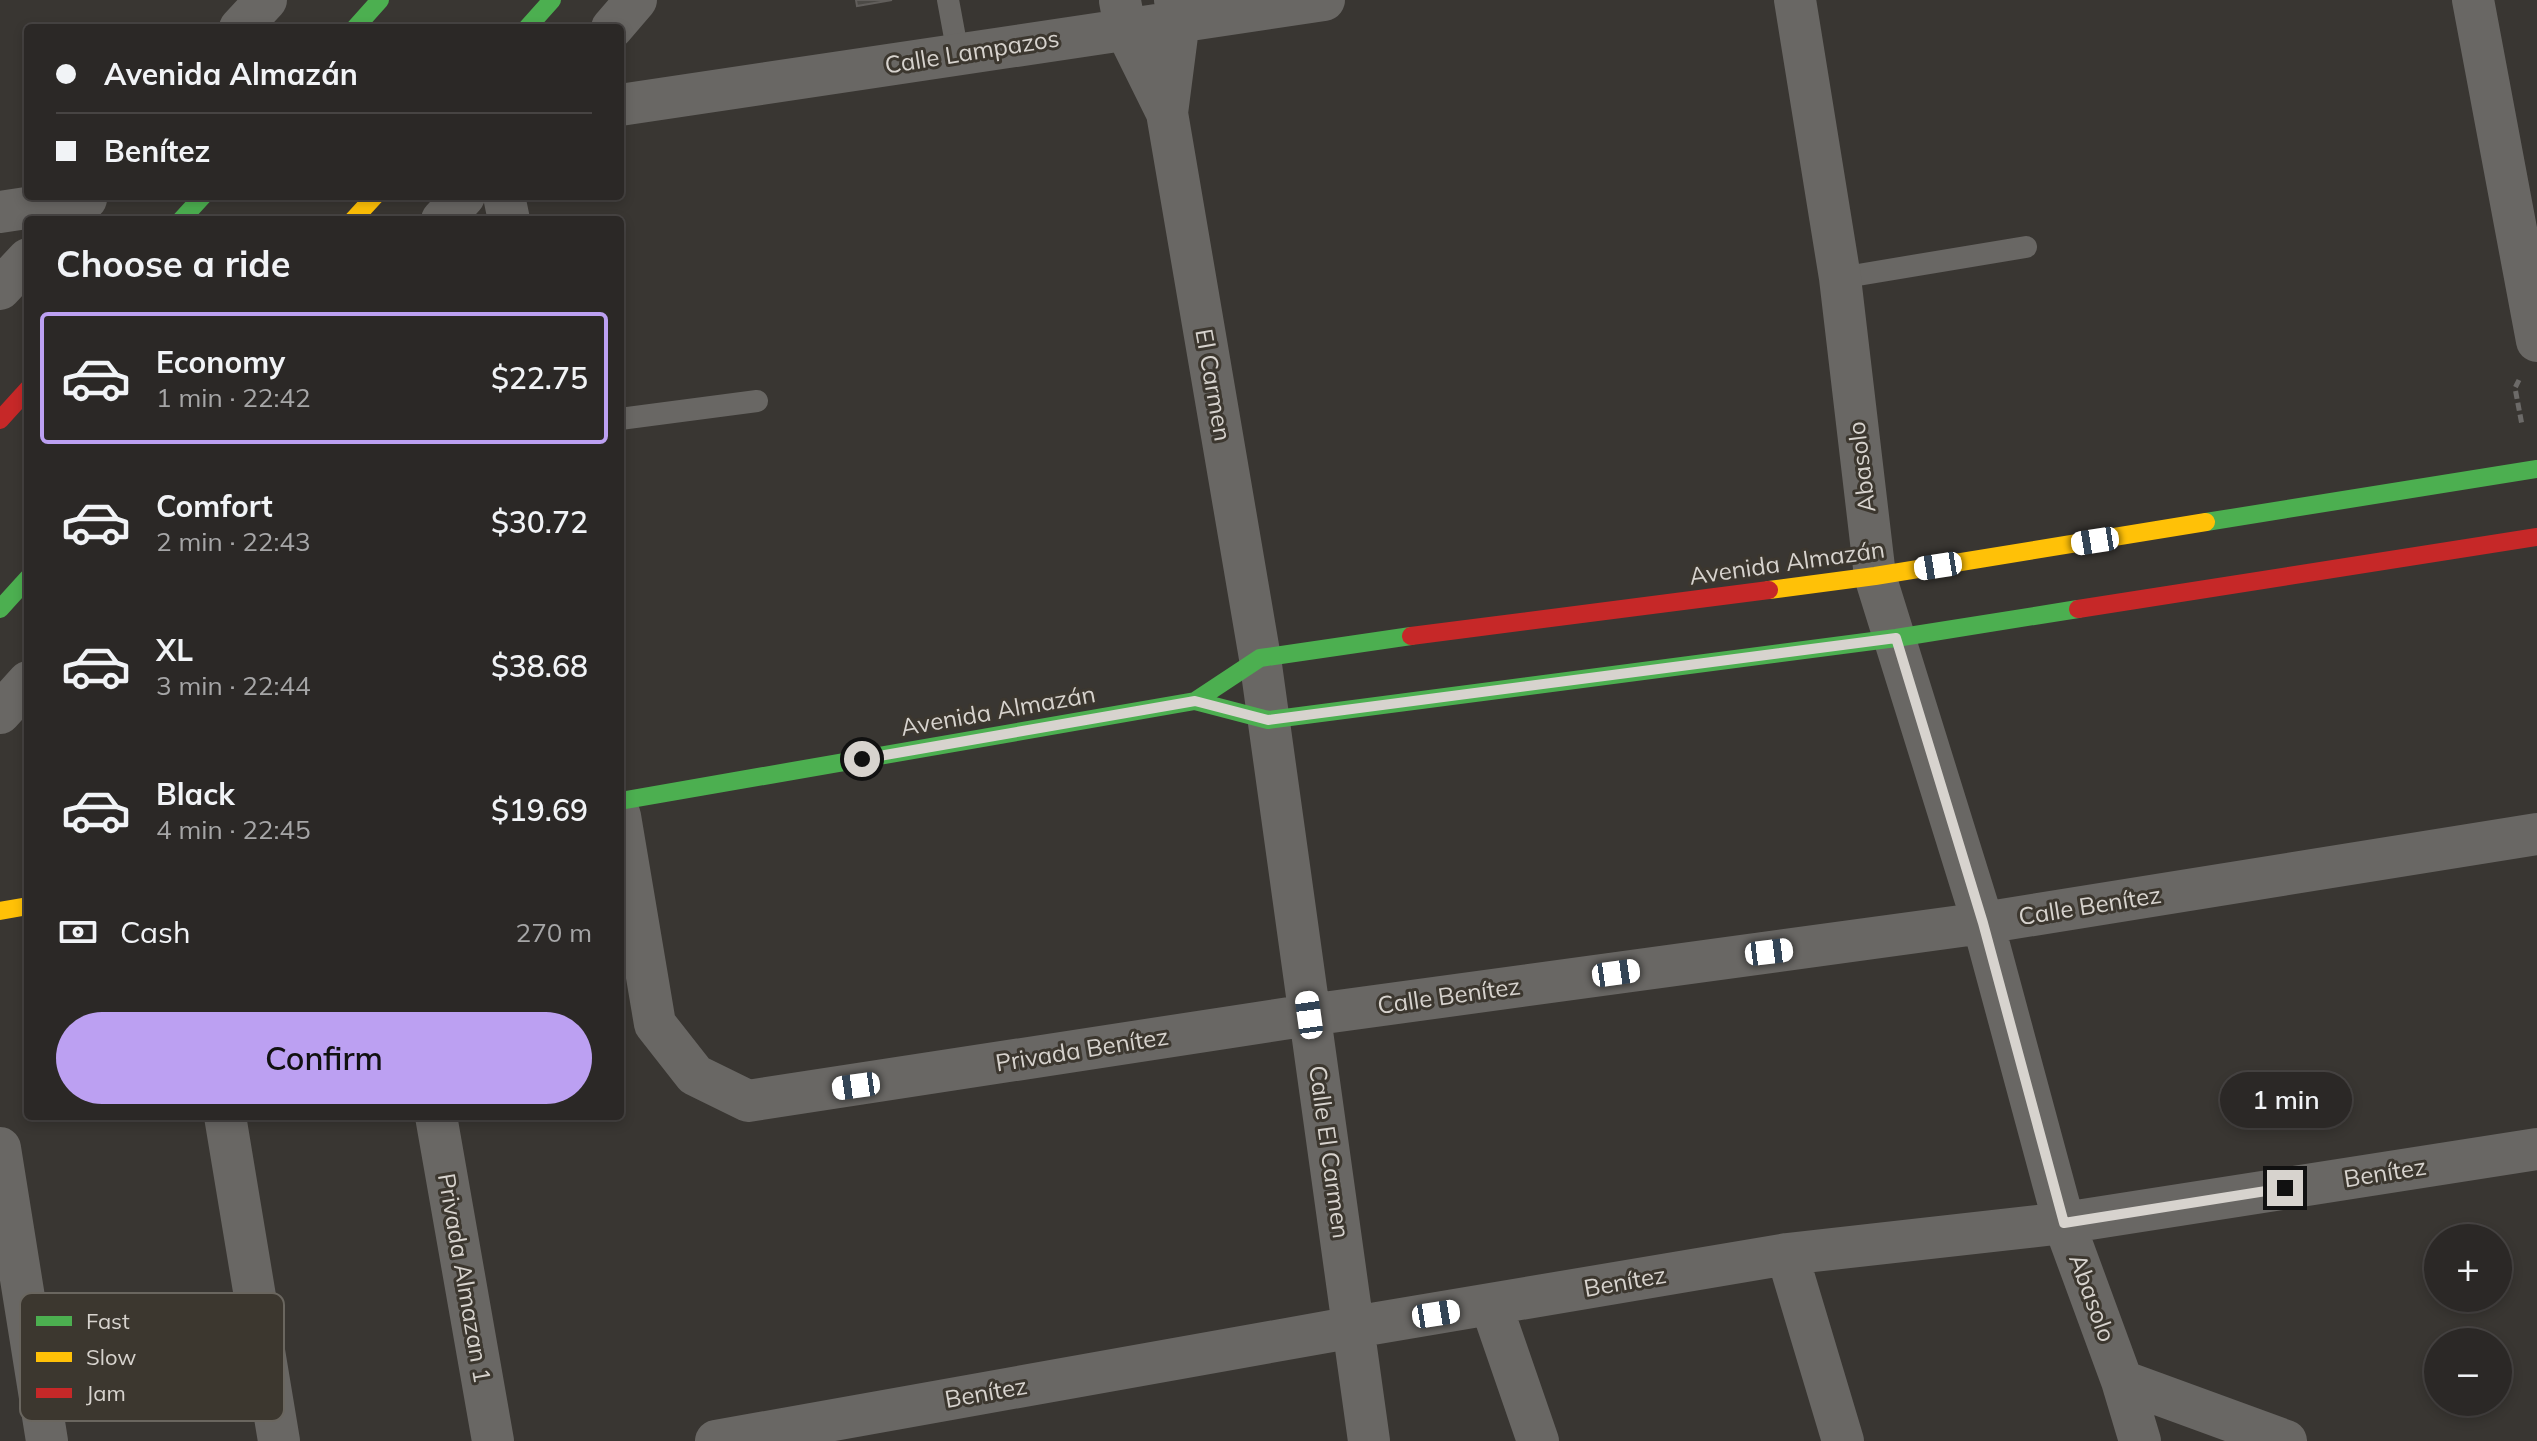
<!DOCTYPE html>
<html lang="en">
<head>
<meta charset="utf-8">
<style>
	body { margin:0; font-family:Mulish,sans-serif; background:#373432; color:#f1f3f6; height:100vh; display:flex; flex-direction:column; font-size:30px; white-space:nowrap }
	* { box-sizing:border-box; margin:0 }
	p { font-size:26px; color:#a6a6a7 }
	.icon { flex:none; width:44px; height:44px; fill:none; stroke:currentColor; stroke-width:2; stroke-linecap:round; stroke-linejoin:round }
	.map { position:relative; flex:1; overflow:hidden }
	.side { position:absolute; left:24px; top:216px; width:600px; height:904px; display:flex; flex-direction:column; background:#2b2826; border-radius:8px; box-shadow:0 4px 12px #0003,0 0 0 2px #474443 }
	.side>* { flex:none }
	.banner { position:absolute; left:24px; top:24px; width:600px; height:176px; border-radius:8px; box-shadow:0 4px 12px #0003,0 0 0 2px #474443; display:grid; align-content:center; height:176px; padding:0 32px; background:#2b2826 }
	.buttons { position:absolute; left:2424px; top:1224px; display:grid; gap:16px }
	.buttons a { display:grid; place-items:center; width:88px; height:88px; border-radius:50%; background:#2b2826; box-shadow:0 4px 12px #0003,0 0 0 2px #474443; font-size:40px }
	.end { position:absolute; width:36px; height:36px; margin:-18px; border:10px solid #d7d3ce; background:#111; box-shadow:0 0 0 4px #111 }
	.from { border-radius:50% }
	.bubble { position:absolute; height:56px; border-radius:28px; background:#2b2826; box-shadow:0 4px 12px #0003,0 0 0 2px #474443; font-size:26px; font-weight:600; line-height:56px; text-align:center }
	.car { position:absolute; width:24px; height:48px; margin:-24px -12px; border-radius:10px; box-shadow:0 0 6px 2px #0007; background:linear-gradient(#fff 24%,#345 0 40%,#fff 0 76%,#345 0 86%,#fff 0) }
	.banner b { display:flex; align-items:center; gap:28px; height:76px; font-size:30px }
	.banner b+b { border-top:2px solid #474443 }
	.banner i { width:20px; height:20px; background:#f1f3f6 }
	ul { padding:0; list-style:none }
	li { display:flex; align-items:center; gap:24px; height:132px; margin:0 16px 12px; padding:0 16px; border:4px solid transparent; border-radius:8px }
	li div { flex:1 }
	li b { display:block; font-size:30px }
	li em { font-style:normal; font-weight:600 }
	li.on { border-color:#bca0f2 }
	li>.icon { width:72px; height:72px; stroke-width:1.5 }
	h2 { padding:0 32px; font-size:36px; line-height:96px }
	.pay { display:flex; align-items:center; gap:20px; height:88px; padding:0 32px; font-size:30px }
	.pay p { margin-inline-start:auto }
	.button { display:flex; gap:16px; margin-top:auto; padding:16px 32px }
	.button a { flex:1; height:92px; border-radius:48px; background:#bca0f2; color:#111; font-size:32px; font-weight:600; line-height:92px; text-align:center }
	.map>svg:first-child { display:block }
	.building { fill:#4c4a46; stroke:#615e5b; stroke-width:2 }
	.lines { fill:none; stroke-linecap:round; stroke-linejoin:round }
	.path { stroke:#6c6a68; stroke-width:5; stroke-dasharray:8 4; stroke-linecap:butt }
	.lane { stroke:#696764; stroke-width:22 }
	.street { stroke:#696764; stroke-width:42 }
	.fast { stroke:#4caf50; stroke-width:18 }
	.slow { stroke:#ffc107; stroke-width:18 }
	.jam { stroke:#c62828; stroke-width:18 }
	.route { stroke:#d7d3ce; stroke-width:10 }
	.labels { text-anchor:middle; stroke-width:6; stroke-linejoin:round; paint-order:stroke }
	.street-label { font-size:24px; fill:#d7d3ce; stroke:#3c372f }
	.key { fill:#3c372f; stroke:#6a665f; stroke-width:2 }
	.key-label { font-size:22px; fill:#d7d3ce }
</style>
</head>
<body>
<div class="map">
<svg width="2537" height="1441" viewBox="0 0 2537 1441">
	<rect width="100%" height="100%" fill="#393632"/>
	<path class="building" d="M856,0H892L857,6Z"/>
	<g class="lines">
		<path class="path" d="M2519,380L2515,388L2522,425"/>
		<path class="lane" d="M948,0L958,54
			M1840,278L2026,247
			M620,419L757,401"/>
		<path class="street" d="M1175,0L1179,20L1167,113L1260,658L1369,1441
			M1795,0L1840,278L1875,576L1983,923L2064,1223L2122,1381L2140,1441
			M2473,0L2537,341
			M1120,1L1125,28L1167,113
			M240,28L266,0
			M612,28L636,0
			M620,105L1324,0
			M504,196L509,220
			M0,212L86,199
			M442,220L464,196
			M0,289L28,259
			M0,713L28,682
			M620,816L655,1024L695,1075L748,1101L1309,1015L1983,923L2537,834
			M225,1116L279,1441
			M436,1116L493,1441
			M0,1148L47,1441
			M1787,1254L1843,1441
			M1491,1305L1538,1441
			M2122,1381L2286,1441
			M716,1441L1354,1327L1787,1254L2064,1223L2537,1149"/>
		<path class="fast" d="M355,28L380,0
			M527,28L552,0
			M181,220L203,196
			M2206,522L2537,469
			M0,609L28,578
			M1195,701L1268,720L1896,638L2078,609
			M620,801L1195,701L1260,658L1411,636"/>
		<path class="slow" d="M353,220L375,196
			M1769,590L1875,576L2206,522
			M0,911L28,906"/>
		<path class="jam" d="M0,420L28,389
			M2078,609L2537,537
			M1411,636L1769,590"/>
	</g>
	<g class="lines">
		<path class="route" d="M862,759L1195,701L1268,720L1896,638L1983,923L2064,1223L2285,1188"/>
	</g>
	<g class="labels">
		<g class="street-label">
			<text transform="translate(972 52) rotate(-9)" y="8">Calle Lampazos</text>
			<text transform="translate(1213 385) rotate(80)" y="8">El Carmen</text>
			<text transform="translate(1862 467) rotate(-97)" y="8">Abasolo</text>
			<text transform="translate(1787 563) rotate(-8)" y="8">Avenida Almazán</text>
			<text transform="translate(998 711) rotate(-10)" y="8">Avenida Almazán</text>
			<text transform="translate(2090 906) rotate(-9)" y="8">Calle Benítez</text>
			<text transform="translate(1449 996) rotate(-8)" y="8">Calle Benítez</text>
			<text transform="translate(1082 1050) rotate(-9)" y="8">Privada Benítez</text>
			<text transform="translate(1329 1152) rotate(82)" y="8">Calle El Carmen</text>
			<text transform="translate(2385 1173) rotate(-9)" y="8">Benítez</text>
			<text transform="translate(464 1278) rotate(80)" y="8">Privada Almazan 1</text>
			<text transform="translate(1625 1282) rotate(-10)" y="8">Benítez</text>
			<text transform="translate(2092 1298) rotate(70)" y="8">Abasolo</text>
			<text transform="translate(986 1393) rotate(-10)" y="8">Benítez</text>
		</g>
	</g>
	<rect x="20" y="1293" width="264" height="128" rx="12" class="key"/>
	<rect x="36" y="1316" width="36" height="10" fill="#4caf50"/>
	<rect x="36" y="1352" width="36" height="10" fill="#ffc107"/>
	<rect x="36" y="1388" width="36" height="10" fill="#c62828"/>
	<g class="key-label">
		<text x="86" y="1329">Fast</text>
		<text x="86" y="1365">Slow</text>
		<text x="86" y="1401">Jam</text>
	</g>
</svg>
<div class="buttons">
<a>+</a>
<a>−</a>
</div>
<i class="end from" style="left:862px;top:759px"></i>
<i class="end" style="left:2285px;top:1188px"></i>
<div class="bubble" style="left:2220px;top:1072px;width:132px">1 min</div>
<i class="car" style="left:2095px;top:541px;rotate:261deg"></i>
<i class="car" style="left:1938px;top:566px;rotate:261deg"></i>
<i class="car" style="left:1769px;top:952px;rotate:83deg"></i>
<i class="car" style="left:1616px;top:973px;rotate:82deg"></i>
<i class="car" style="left:1309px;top:1015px;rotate:352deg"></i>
<i class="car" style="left:856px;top:1086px;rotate:262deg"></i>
<i class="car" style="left:1436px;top:1314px;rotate:81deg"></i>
<div class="banner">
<b><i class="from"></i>Avenida Almazán</b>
<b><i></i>Benítez</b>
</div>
<section class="side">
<h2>Choose a ride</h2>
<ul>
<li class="on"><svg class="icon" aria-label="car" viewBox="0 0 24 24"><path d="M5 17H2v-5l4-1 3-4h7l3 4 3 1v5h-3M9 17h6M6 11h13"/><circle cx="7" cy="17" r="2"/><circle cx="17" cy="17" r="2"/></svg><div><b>Economy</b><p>1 min · 22:42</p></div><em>$22.75</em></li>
<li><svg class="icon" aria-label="car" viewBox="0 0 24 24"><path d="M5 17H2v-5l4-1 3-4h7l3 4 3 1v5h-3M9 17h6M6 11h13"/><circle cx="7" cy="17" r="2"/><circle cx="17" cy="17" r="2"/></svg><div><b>Comfort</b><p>2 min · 22:43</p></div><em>$30.72</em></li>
<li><svg class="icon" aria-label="car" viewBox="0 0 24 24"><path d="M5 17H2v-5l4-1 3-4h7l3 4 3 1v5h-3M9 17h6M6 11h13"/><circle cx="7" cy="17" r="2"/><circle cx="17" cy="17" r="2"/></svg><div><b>XL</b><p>3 min · 22:44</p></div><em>$38.68</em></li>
<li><svg class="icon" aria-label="car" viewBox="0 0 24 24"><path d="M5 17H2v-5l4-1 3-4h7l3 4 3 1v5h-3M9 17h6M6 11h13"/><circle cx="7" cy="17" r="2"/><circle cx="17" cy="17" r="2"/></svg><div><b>Black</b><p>4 min · 22:45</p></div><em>$19.69</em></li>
</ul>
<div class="pay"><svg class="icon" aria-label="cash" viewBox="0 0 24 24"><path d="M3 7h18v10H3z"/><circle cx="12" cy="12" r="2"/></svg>Cash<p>270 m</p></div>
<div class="button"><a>Confirm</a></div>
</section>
</div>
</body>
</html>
